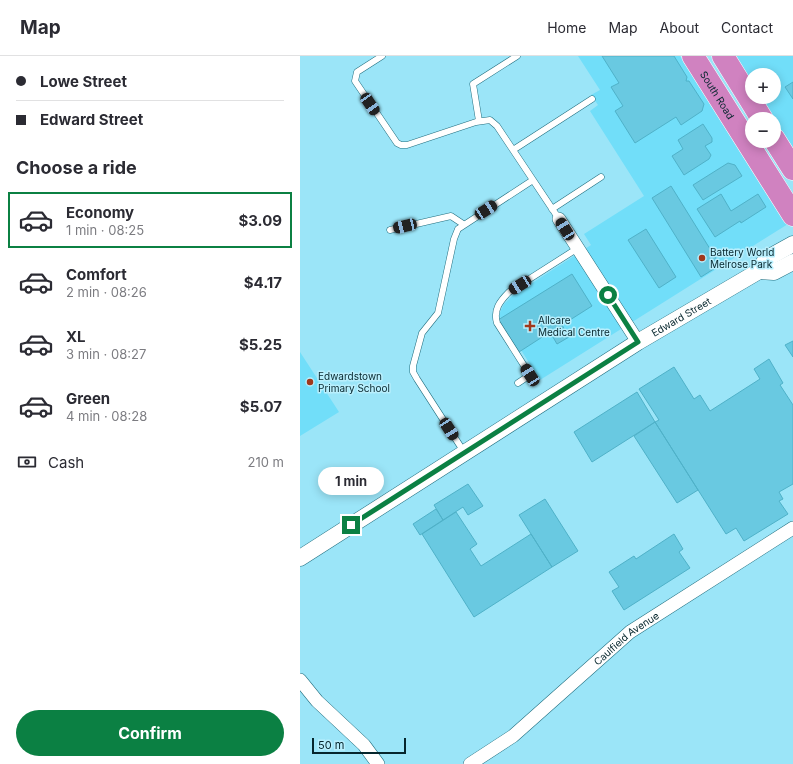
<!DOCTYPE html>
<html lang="en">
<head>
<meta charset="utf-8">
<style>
	body { margin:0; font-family:Inter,sans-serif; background:#f7f7f7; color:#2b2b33; height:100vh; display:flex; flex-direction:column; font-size:15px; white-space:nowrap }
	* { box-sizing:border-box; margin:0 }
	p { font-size:13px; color:#7c7c81 }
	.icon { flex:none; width:22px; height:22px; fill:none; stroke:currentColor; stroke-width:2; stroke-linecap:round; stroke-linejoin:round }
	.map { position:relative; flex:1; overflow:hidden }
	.panel { display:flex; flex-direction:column; background:#fff; width:300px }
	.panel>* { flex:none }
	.banner { display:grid; align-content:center; height:88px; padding:0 16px; background:#fff }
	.buttons { position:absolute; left:445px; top:12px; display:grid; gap:8px }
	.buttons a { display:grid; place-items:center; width:36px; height:36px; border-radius:50%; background:#fff; box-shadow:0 2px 10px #0003; font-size:20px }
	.scale { position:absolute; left:12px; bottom:10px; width:94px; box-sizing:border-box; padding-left:4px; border:2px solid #06262d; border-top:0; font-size:11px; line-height:14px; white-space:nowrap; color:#06262d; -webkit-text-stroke:3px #b9effd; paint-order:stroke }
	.end { position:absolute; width:18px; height:18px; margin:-9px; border:5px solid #0b8043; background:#fff; box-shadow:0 0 0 2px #fff }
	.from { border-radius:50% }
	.bubble { position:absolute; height:28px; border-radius:14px; background:#fff; box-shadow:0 2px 10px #0003; font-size:13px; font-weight:700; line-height:28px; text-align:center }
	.car { position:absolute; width:12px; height:24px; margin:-12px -6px; border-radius:5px; box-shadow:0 0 3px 1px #0007; background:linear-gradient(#222 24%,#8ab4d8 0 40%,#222 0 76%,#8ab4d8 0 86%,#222 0) }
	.banner b { display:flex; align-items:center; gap:14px; height:38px; font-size:15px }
	.banner b+b { border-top:1px solid #e1e1e2 }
	.banner i { width:10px; height:10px; background:#2b2b33 }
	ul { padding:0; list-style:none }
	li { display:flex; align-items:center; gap:12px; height:56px; margin:0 8px 6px; padding:0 8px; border:2px solid transparent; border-radius:0px }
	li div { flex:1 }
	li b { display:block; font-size:15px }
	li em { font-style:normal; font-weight:700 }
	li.active { border-color:#0b8043 }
	li>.icon { width:36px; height:36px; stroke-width:1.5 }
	h2 { padding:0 16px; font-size:18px; line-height:48px }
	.pay { display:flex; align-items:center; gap:10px; height:44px; padding:0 16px; font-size:15px }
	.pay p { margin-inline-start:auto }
	.cta { display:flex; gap:8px; margin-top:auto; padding:8px 16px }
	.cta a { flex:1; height:46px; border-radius:24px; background:#0b8043; color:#fff; font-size:16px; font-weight:700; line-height:46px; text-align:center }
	header { display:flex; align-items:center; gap:24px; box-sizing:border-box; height:56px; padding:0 20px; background:#fff; border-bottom:1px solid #e1e1e2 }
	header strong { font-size:19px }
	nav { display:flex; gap:22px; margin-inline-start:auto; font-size:14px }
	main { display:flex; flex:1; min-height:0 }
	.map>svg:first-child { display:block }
	.built { fill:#71def9 }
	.building { fill:#69c9e1; stroke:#4fb1c8 }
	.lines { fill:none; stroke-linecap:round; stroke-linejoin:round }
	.service-casing { stroke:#216e7f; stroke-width:7 }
	.minor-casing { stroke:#216e7f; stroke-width:14 }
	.tertiary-casing { stroke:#216e7f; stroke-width:17 }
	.trunk-casing { stroke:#fff; stroke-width:23 }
	.service { stroke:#fff; stroke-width:6 }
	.minor { stroke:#fff; stroke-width:13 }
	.tertiary { stroke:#fff; stroke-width:16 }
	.trunk { stroke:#d082c0; stroke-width:22 }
	.route { stroke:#0b8043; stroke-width:5 }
	.poi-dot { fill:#a0381c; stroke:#b9effd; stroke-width:1.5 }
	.labels { text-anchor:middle; stroke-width:3; stroke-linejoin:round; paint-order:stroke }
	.street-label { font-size:10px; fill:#06262d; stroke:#b9effd }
	.poi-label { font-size:10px; fill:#06262d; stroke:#b9effd; text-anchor:start }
</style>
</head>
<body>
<header>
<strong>Map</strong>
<nav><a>Home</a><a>Map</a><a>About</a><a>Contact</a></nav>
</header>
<main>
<section class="panel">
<div class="banner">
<b><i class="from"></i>Lowe Street</b>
<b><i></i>Edward Street</b>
</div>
<h2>Choose a ride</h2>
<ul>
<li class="active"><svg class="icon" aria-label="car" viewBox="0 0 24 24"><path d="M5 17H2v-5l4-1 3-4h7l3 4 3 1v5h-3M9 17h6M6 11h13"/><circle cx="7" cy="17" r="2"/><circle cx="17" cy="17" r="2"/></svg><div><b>Economy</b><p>1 min · 08:25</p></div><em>$3.09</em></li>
<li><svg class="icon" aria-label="car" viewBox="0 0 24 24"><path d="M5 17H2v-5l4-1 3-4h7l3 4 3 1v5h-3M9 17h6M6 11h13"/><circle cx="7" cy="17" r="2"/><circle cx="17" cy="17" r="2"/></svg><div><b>Comfort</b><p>2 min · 08:26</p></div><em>$4.17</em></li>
<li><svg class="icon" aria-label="car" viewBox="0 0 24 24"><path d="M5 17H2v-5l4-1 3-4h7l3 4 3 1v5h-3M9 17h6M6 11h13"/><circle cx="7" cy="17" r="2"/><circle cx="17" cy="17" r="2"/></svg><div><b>XL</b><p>3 min · 08:27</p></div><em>$5.25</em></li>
<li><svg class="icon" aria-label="car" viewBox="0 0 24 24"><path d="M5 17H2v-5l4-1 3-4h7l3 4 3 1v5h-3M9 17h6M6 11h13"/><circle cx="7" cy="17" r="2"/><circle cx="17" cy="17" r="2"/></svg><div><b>Green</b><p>4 min · 08:28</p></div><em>$5.07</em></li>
</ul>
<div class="pay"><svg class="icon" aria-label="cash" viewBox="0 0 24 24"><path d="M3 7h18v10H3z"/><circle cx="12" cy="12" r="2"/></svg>Cash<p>210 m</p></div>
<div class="cta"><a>Confirm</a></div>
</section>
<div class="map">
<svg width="493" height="708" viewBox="0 0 493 708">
	<rect width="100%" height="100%" fill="#9be5f8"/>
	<path class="built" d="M278,0H380L488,168L240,324L200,261V256L204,248L212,240L291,189L284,178L344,140L290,55L298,49L291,39L300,34Z
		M434,0H493V92L460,41H474V19H452V28Z
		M0,296L39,356L0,380Z"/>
	<path class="building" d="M302,0H374L387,21L386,25H389L404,48L402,55L381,69L376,61L335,87L315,55L323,50L311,31L319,27Z
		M493,26V43L485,31Z
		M403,68L412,82V86L405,90L411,99L409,103L384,119L372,100L383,93L378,84Z
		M428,107L435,109L442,120L403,144L393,129Z
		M371,130L420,209L401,221L352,142Z
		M421,138L431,155L458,138L466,151L441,167L440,165L415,181L397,153Z
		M346,173L376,221L359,232L328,184Z
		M272,218L292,250L262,269L269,281L257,288L250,276L219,296L198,264Z
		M493,285V301L485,289Z
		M469,303L483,327L480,329L493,349V428L479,436L483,443L479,445L488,458L444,485L436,472L426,478L355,366L359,364L339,333L374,311L394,343L400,339L410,355L460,323L454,313Z
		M337,336L355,366L292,406L274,376Z
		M355,366L398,434L377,447L334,380Z
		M168,428L183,450L168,459L163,451L143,464L134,449Z
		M245,443L278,495L252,511L219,459Z
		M136,453L143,464L120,479L113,468Z
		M156,456L177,488L170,493L181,510L231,478L252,511L174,561L122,478Z
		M374,478L383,493L379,496L390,512L324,554L312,535L319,531L309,516L334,500L336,503Z"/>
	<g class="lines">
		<g class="service-casing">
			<path id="service" d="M82,0L57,16L55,25L97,87L101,89H107L176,66L190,64L197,70L259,163
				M179,65L173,28L217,0
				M213,94L292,43
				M252,153L301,121
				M90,174L151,160L163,168
				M218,327L230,319L197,267C193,254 200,245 209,236L278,192
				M164,396L117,323L113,316V310L122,277L138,257L154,183L158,173L233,124"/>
		</g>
		<g class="minor-casing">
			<g id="minor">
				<path d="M259,163L338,286"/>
				<path d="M0,624L17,645L64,689L78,708"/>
				<path id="s1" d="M170,708L213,680L330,576L493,472"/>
			</g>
		</g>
		<g class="tertiary-casing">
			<g id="tertiary">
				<path d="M459,215L474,216L493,206"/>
				<path id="s2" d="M0,502L338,286L459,215L466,203L493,188"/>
			</g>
		</g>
		<g class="trunk-casing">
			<g id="trunk">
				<path id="s3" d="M393,0L493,159"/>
				<path d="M423,0L462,63"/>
				<path d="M474,83L493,113"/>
			</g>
		</g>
		<use href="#service" class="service"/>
		<use href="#minor" class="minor"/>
		<use href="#tertiary" class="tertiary"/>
		<use href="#trunk" class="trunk"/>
	</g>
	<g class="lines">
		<path class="route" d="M51,469L338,286L308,239"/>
	</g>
	<g class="poi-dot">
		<circle cx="402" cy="202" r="4"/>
		<path d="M228 264h4v4h4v4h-4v4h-4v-4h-4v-4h4z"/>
		<circle cx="10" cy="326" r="4"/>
	</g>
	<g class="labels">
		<g class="street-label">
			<text dy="4" stroke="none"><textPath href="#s3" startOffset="46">South Road</textPath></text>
			<text dy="4" stroke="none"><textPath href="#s2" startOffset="451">Edward Street</textPath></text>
			<text dy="4" stroke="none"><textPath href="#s1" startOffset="201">Caulfield Avenue</textPath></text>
		</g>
		<g class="poi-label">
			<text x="410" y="200">Battery World<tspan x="410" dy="12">Melrose Park</tspan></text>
			<text x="238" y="268">Allcare<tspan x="238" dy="12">Medical Centre</tspan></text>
			<text x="18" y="324">Edwardstown<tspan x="18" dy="12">Primary School</tspan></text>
		</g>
	</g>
</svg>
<div class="buttons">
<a>+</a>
<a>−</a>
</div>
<div class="scale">50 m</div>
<i class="end from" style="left:308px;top:239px"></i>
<i class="end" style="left:51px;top:469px"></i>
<div class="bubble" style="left:18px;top:411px;width:66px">1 min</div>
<i class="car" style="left:70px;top:48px;rotate:146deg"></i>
<i class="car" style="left:186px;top:154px;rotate:57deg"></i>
<i class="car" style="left:105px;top:170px;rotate:257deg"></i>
<i class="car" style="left:265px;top:173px;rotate:328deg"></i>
<i class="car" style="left:220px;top:229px;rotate:238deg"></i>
<i class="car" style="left:230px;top:319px;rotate:327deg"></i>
<i class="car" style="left:149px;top:373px;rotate:147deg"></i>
</div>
</main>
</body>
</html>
